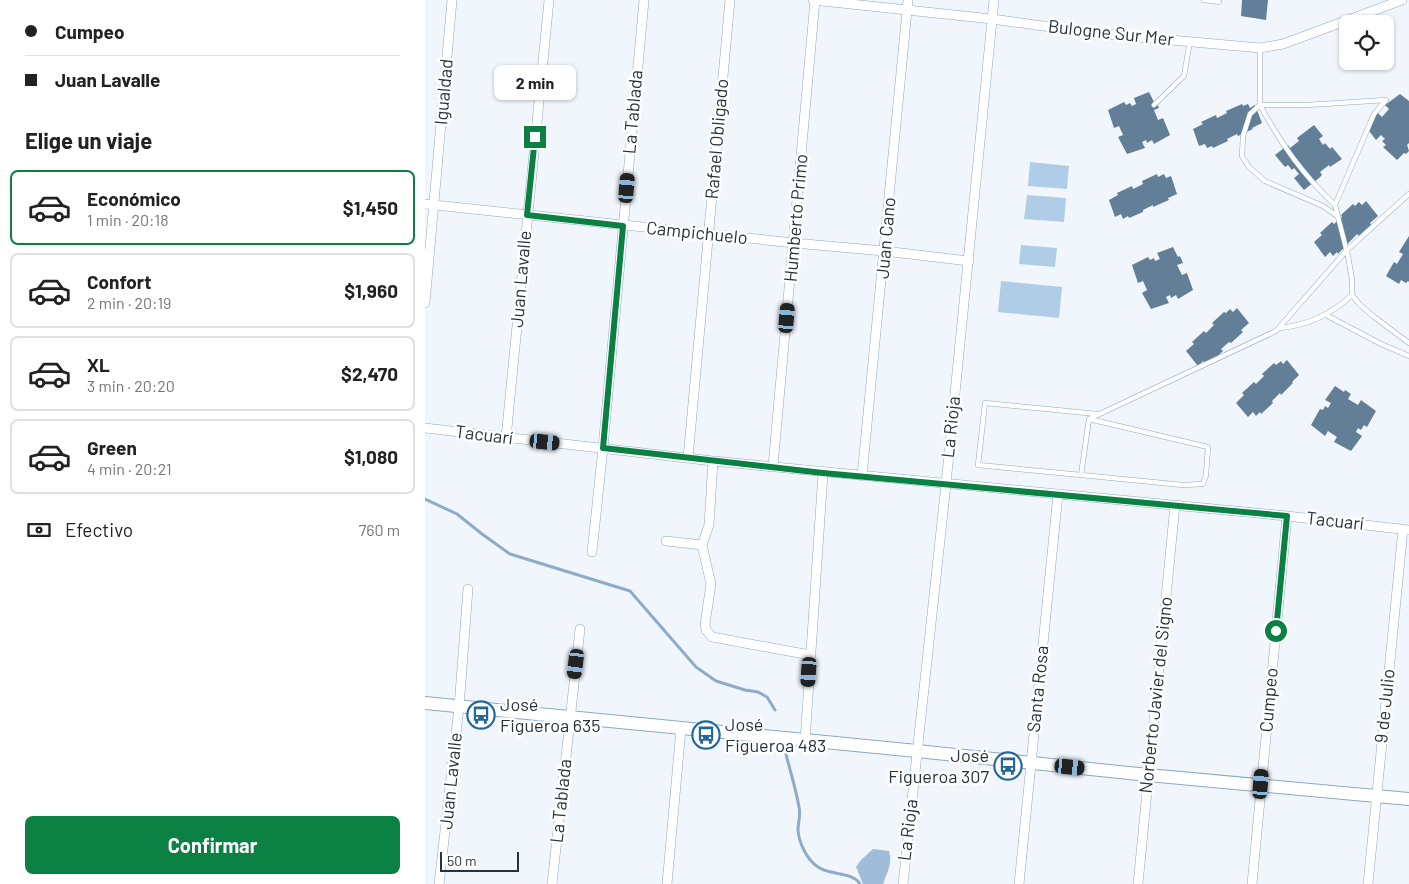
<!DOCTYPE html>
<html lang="es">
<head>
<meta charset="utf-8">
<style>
	body { margin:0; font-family:Barlow,sans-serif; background:#f2f2f2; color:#222; height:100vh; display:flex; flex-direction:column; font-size:19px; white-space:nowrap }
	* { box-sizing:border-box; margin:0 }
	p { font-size:16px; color:#767676 }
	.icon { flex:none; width:28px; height:28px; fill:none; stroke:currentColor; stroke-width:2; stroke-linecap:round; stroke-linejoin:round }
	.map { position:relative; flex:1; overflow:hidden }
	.drawer { display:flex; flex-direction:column; background:#fff; width:425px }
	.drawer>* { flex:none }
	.banner { display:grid; align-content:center; height:110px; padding:0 25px; background:#fff }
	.fabs { position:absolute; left:914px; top:15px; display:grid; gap:10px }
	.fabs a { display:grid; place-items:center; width:55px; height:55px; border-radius:8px; background:#fff; box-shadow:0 1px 4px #0004; font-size:25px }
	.scale { position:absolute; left:15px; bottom:12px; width:79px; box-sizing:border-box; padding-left:5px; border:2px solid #26323c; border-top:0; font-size:14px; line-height:18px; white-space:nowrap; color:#26323c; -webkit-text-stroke:4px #fff; paint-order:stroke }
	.end { position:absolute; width:22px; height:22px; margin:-11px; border:6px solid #0b8043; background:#fff; box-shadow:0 0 0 2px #fff }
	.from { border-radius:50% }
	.bubble { position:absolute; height:35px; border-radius:8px; background:#fff; box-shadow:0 1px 4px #0004; font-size:16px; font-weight:700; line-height:35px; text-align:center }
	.car { position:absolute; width:15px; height:30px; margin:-15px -8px; border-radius:6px; box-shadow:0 0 4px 1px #0007; background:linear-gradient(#222 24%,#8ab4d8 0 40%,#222 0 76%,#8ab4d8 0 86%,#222 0) }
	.banner b { display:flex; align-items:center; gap:18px; height:48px; font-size:19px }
	.banner b+b { border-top:1px solid #e0e0e0 }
	.banner i { width:12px; height:12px; background:#222 }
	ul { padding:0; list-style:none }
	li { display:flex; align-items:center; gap:15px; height:75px; margin:0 10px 8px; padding:0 15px; border:2px solid #e0e0e0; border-radius:8px }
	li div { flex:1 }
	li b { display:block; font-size:19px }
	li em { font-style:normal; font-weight:700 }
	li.on { border-color:#0b8043 }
	li>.icon { width:45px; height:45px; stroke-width:1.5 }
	h2 { padding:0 25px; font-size:22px; line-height:60px }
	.pay { display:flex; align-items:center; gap:12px; height:55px; padding:0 25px; font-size:19px }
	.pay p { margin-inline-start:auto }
	.action { display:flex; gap:10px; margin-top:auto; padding:10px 25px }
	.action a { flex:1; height:58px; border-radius:8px; background:#0b8043; color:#fff; font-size:20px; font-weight:700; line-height:58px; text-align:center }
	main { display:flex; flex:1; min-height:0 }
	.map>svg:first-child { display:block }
	.green { fill:#b0cde8 }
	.forest { fill:#9fbdda }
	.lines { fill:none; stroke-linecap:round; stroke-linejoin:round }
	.stream { stroke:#8eacc8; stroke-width:3 }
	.building { fill:#637e97 }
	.lane-casing { stroke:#8ca9c3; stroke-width:5.5 }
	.street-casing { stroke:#8ca9c3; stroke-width:10 }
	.secondary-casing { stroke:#8ca9c3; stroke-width:14 }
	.lane { stroke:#fff; stroke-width:4.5 }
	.street { stroke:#fff; stroke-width:9 }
	.secondary { stroke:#fff; stroke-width:12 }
	.route { stroke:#0b8043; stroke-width:6 }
	.labels { text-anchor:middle; stroke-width:5; stroke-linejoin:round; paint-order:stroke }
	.street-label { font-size:18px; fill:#26323c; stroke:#fff }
	.poi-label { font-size:18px; fill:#26323c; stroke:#fff; text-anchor:start }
</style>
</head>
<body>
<main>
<section class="drawer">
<div class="banner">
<b><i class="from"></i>Cumpeo</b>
<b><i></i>Juan Lavalle</b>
</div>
<h2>Elige un viaje</h2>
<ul>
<li class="on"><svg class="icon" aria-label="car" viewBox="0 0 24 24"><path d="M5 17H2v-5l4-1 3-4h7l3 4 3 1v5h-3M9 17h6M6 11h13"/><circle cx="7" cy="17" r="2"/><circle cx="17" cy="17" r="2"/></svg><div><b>Económico</b><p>1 min · 20:18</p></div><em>$1,450</em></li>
<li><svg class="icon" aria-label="car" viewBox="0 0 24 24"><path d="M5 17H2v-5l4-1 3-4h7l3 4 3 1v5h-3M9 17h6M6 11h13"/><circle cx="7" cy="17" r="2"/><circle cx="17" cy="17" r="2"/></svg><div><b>Confort</b><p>2 min · 20:19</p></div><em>$1,960</em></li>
<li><svg class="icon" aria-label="car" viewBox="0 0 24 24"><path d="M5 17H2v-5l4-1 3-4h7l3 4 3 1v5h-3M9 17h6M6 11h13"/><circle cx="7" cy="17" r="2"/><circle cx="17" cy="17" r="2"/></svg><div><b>XL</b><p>3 min · 20:20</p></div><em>$2,470</em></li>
<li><svg class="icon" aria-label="car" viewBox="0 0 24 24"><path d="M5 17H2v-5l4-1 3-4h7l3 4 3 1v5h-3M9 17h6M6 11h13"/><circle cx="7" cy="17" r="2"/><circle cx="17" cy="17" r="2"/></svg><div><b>Green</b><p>4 min · 20:21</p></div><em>$1,080</em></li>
</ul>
<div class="pay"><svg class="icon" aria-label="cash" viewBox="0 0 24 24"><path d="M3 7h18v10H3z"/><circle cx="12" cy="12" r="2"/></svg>Efectivo<p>760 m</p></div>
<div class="action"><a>Confirmar</a></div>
</section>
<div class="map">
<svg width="984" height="884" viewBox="0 0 984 884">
	<rect width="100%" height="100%" fill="#f0f6fc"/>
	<path class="green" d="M605,162L644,166L642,189L603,186Z
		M602,195L641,198L639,222L599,219Z
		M596,245L632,248L630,267L594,264Z
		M576,281L637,287L634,318L573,312Z"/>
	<path class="forest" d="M448,849L464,851C468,862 462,873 458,884H438L431,867L436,860Z"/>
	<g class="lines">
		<path class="stream" d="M0,499L32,514L57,534L85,554L205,591L271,667L291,681L320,690L333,692L342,697L350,710
			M361,754C365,771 371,789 374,807C376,816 373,822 373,830C374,843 382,860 393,867C406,876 427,871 435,884"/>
	</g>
	<path class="building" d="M817,0H843L841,20L816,16Z
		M724,92L729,102L731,101L734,108L729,110L733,120L738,118L745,135L729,144L727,140L722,143L721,140L717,142L720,148L702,154L693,137L698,135L694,126L689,128L683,110L699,102L701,105L705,103L707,106L711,104L709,98Z
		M975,94L984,101V143L982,145L984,151L981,154L979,153L972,160L958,147L961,145L957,141L960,139L956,135L951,140L941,127L949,119L952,112L957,117L964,109L960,105Z
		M817,104L818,106L823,104L825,108L830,105L837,123L827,128L828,129L813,136L812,134L802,139L803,141L788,148L787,146L782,148L780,144L774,146L768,129L778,124L776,122L791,115L792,118L802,113L801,111Z
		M889,125L898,136L894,139L898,145L900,143L905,149L907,147L917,159L905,167L904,165L895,172L897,175L894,178L879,190L869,178L874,174L869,168L867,170L863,165L860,167L850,155L863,145L865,148L874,141L872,138Z
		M732,174L733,177L739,174L741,178L746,176L752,194L743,198L744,200L728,207V205L718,210V212L704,218L703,216L698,219L696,214L690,217L684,200L693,195L692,193L707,186L708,189L718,184L717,181Z
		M941,201L953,216L945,223L946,225L934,236L932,234L913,254L912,252L908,256L905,252L900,257L889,242L897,235L895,233L907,222L909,224L917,217L916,215L928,204L930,206L934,202L937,205Z
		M984,236V282L983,281L981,283L976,280L974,284L961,276L969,262L972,264L978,254L974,252Z
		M748,247L753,257L755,256L758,263L752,265L757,275L762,273L768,290L753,299L751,295L746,298L745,295L741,297L744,303L726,309L717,293L722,290L718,281L713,283L707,265L723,257L725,260L729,258L730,261L735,259L732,253Z
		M812,308L824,323L816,330L818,332L806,343L804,342L796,349L798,351L786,362L781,364L778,361L773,366L761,351L769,344L767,342L779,331L781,333L789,325L787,323L799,312L801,313L805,309L808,312Z
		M862,360L874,375L867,382L868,383L856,395L855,393L847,401L848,403L836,414L835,412L831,416L828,412L823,417L811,403L819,395L817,393L829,382L831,384L839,376L837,374L849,363L851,365L856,361L858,364Z
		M910,386L919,392L920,390L926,394L923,399L933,405L936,400L951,411L942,427L939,425L936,430L933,428L931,432L937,436L926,451L909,442L912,437L903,431L900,436L886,425L895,409L898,410L900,406L903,408L906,403L900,400Z"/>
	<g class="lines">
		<g class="lane-casing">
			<path id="lane" d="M779,0L794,2
				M835,48V105H882L961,100L949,114L910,205L923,256L927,280V295L935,305L948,316L984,343
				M729,105L759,76L765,41
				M910,205C878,175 856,144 835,105L825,114L818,136L817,156L824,167L840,181L898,206L912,216
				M901,315L956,344L984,356
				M855,328C884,325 907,314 927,295
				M664,419L656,475L758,485L778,484L781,475L783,447L664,419L851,331L922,250L984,194
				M656,475L553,465L560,403L672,414"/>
		</g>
		<g class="street-casing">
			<path id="street" d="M388,0L567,19L668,33L835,48L858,44L977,0
				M0,204L369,243L459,251L544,261
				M0,303L27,0
				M0,428L288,461L862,516L984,530
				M81,438L124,0
				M263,458L305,0
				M288,461L284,525L277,545L286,584L280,624L281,630L287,637L385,655
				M348,466L390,0
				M437,476L483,0
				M241,541L277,545
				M167,552L178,448L219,0
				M380,741L398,473
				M14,884L34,707L43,589
				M127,884L155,629
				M242,884L256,729
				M478,884L521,484L569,0
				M594,884L633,494
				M713,884L750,505
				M827,884L862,516
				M943,884L978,529"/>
		</g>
		<g class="secondary-casing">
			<path id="secondary" d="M0,703L492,751L723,775L984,799"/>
		</g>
		<use href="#lane" class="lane"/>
		<use href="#street" class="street"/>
		<use href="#secondary" class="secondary"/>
	</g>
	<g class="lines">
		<path class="route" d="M110,137L102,215L198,226L178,448L398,473L862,516L851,631"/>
	</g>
	<defs>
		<g id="bus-ring" transform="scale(1.4375)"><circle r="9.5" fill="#fff" stroke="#23669c" stroke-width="1.5"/><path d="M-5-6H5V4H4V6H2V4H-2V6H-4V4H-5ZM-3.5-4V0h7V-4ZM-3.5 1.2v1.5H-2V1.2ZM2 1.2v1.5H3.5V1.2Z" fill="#23669c"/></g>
	</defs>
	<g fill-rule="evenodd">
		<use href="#bus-ring" x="56" y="715"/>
		<use href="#bus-ring" x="281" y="735"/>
		<use href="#bus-ring" x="583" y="766"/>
	</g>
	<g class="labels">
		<g class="street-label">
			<text transform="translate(686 33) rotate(6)" y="6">Bulogne Sur Mer</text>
			<text transform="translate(19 92) rotate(-85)" y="6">Igualdad</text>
			<text transform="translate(208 112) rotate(-85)" y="6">La Tablada</text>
			<text transform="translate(292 139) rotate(-85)" y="6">Rafael Obligado</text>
			<text transform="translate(371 218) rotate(-85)" y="6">Humberto Primo</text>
			<text transform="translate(272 233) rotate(6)" y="6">Campichuelo</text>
			<text transform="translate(461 238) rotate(-85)" y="6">Juan Cano</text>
			<text transform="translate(96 279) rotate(-85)" y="6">Juan Lavalle</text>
			<text transform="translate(526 427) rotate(-84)" y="6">La Rioja</text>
			<text transform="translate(59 435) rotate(7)" y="6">Tacuarí</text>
			<text transform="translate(910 521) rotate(6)" y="6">Tacuarí</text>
			<text transform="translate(613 689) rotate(-84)" y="6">Santa Rosa</text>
			<text transform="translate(731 695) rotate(-84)" y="6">Norberto Javier del Signo</text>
			<text transform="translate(844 700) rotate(-85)" y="6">Cumpeo</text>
			<text transform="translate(960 706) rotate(-84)" y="6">9 de Julio</text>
			<text transform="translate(26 781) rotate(-84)" y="6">Juan Lavalle</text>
			<text transform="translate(136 801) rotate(-84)" y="6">La Tablada</text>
			<text transform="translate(483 830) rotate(-83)" y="6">La Rioja</text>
		</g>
		<g class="poi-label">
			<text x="75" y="711">José<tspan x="75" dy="21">Figueroa 635</tspan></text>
			<text x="300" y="731">José<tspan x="300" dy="21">Figueroa 483</tspan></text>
			<text x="564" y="762" text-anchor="end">José<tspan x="564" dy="21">Figueroa 307</tspan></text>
		</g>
	</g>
</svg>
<div class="fabs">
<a><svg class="icon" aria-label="locate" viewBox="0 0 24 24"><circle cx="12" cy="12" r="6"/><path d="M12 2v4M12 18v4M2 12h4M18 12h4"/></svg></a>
</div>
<div class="scale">50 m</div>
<i class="end from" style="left:851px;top:631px"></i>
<i class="end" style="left:110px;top:137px"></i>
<div class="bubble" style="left:69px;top:65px;width:82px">2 min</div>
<i class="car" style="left:202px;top:188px;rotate:5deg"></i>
<i class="car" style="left:362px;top:318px;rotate:5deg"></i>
<i class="car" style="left:120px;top:442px;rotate:96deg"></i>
<i class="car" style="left:151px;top:664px;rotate:187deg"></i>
<i class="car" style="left:384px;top:672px;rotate:184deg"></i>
<i class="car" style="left:645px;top:767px;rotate:96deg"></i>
<i class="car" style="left:836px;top:784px;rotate:5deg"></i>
</div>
</main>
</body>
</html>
